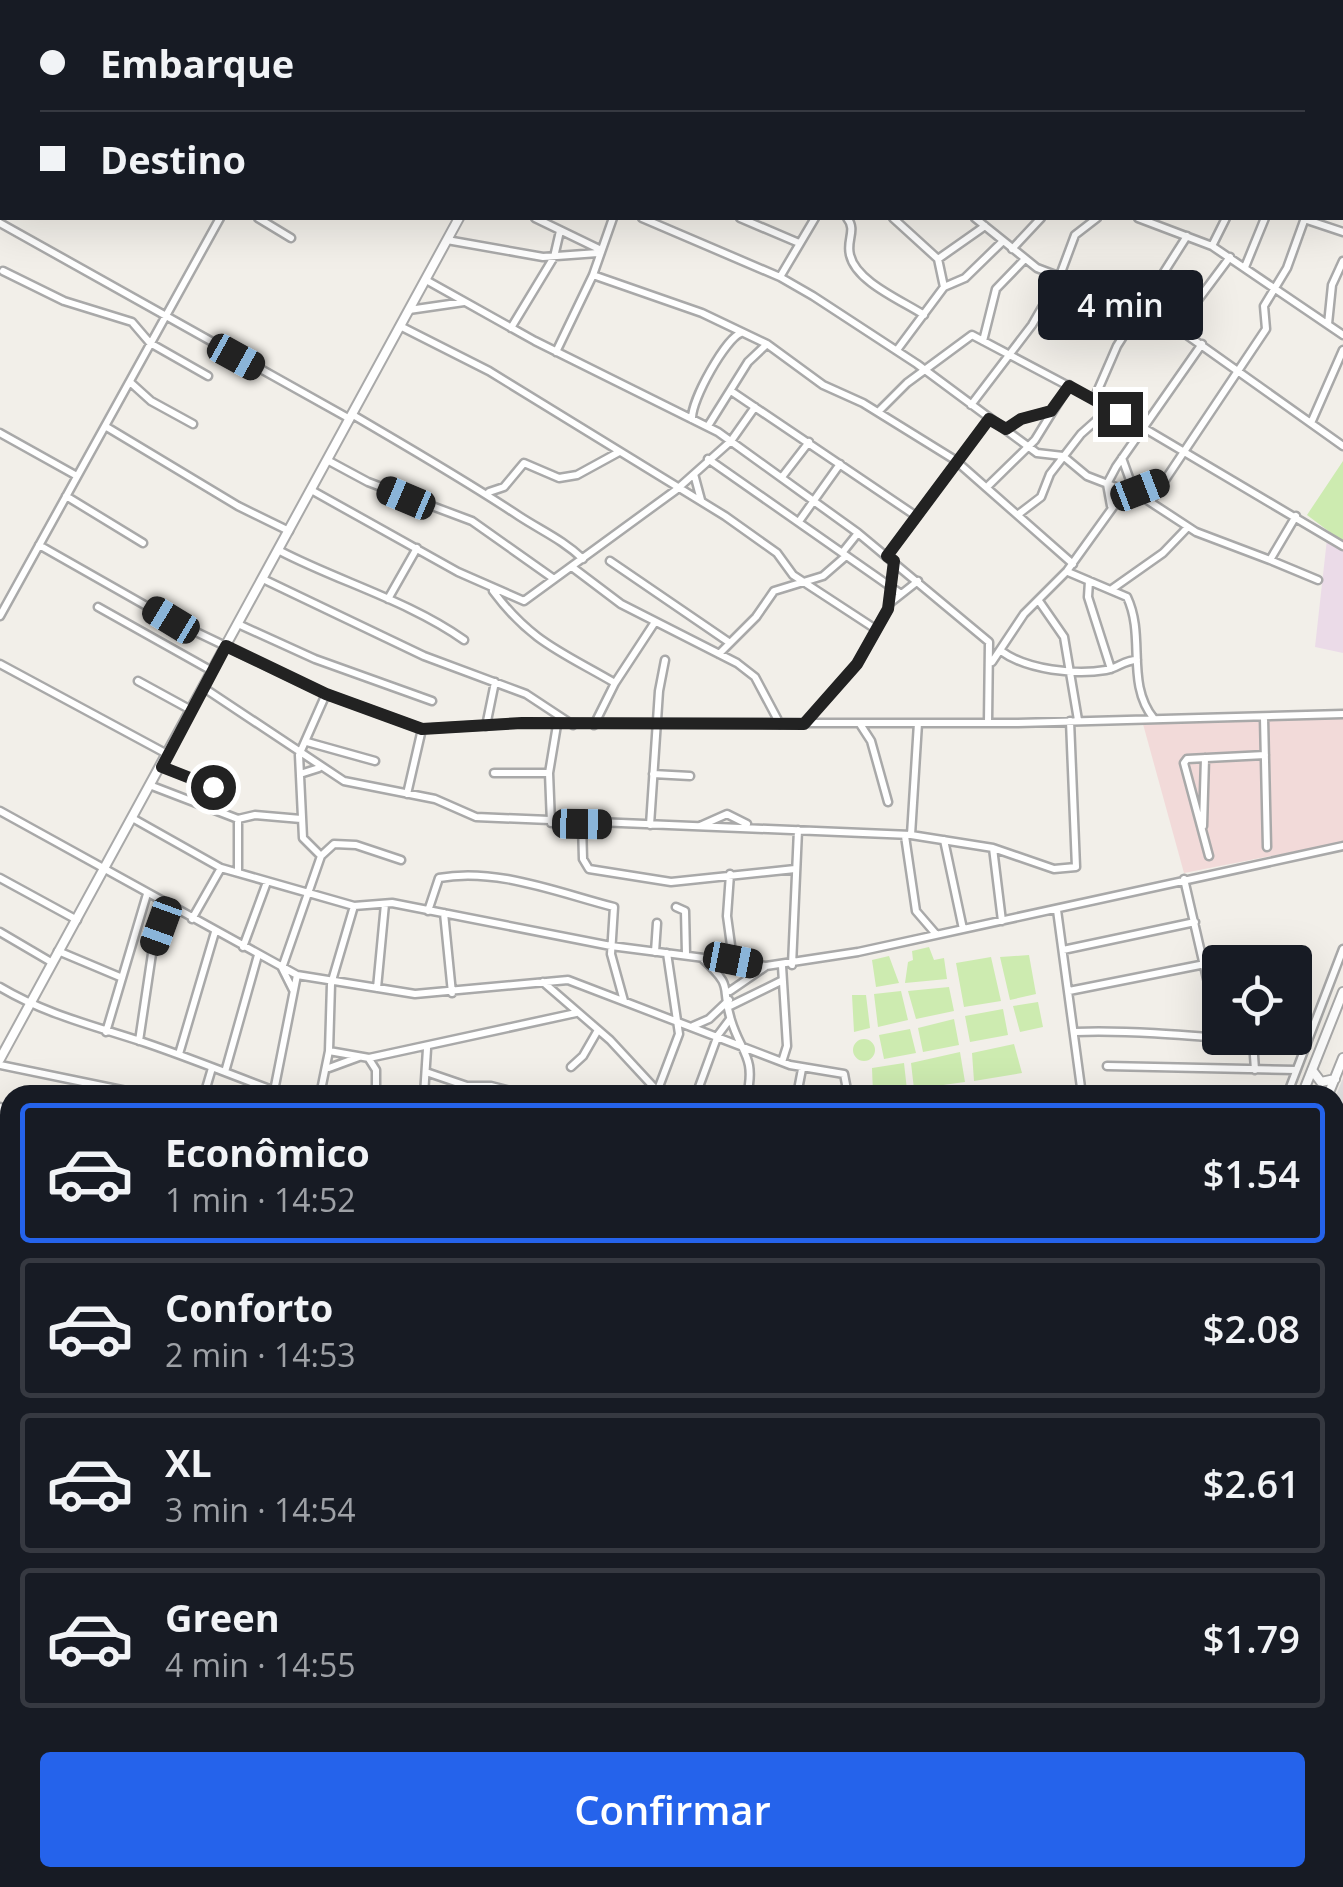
<!DOCTYPE html>
<html lang="pt">
<head>
<meta charset="utf-8">
<style>
	body { margin:0; font-family:"Open Sans",sans-serif; background:#242831; color:#f1f3f6; height:100vh; display:flex; flex-direction:column; font-size:38px; white-space:nowrap }
	* { box-sizing:border-box; margin:0 }
	p { font-size:32px; color:#9ea1a6 }
	.icon { flex:none; width:55px; height:55px; fill:none; stroke:currentColor; stroke-width:2; stroke-linecap:round; stroke-linejoin:round }
	.map { position:relative; flex:1; overflow:hidden }
	.panel { position:absolute; left:0px; top:1085px; width:1345px; height:802px; display:flex; flex-direction:column; background:#171b24; border-radius:30px 30px 0 0; box-shadow:0 10px 40px #0002 }
	.panel>* { flex:none }
	.top-card { position:absolute; left:0px; top:0px; width:1345px; height:220px; box-shadow:0 10px 40px #0002; display:grid; align-content:center; height:220px; padding:0 40px; background:#171b24 }
	.fabs { position:absolute; left:1202px; top:945px; display:grid; gap:20px }
	.fabs a { display:grid; place-items:center; width:110px; height:110px; border-radius:10px; background:#171b24; box-shadow:0 10px 40px #0002; font-size:50px }
	.end { position:absolute; width:45px; height:45px; margin:-22px; border:12px solid #222; background:#fff; box-shadow:0 0 0 5px #fff }
	.from { border-radius:50% }
	.bubble { position:absolute; height:70px; border-radius:10px; background:#171b24; box-shadow:0 10px 40px #0002; font-size:32px; font-weight:600; line-height:70px; text-align:center }
	.car { position:absolute; width:30px; height:60px; margin:-30px -15px; border-radius:12px; box-shadow:0 0 8px 2px #0007; background:linear-gradient(#222 24%,#8ab4d8 0 40%,#222 0 76%,#8ab4d8 0 86%,#222 0) }
	.top-card b { display:flex; align-items:center; gap:35px; height:95px; font-size:38px }
	.top-card b+b { border-top:2px solid #363941 }
	.top-card i { width:25px; height:25px; background:#f1f3f6 }
	ul { padding:18px 0 0; list-style:none }
	li { display:flex; align-items:center; gap:30px; height:140px; margin:0 20px 15px; padding:0 20px; border:5px solid #363941; border-radius:10px }
	li div { flex:1 }
	li b { display:block; font-size:38px }
	li em { font-style:normal; font-weight:600 }
	li.on { border-color:#2563eb }
	li>.icon { width:90px; height:90px; stroke-width:1.5 }
	.action { display:flex; gap:20px; margin-top:auto; padding:20px 40px }
	.action a { flex:1; height:115px; border-radius:10px; background:#2563eb; color:#fff; font-size:40px; font-weight:600; line-height:115px; text-align:center }
	.map>svg:first-child { display:block }
	.residential { fill:#e0dfdf }
	.commercial { fill:#f2dad9 }
	.industrial { fill:#ebdbe8 }
	.grass { fill:#cdebb0 }
	.park { fill:#c8facc }
	.lines { fill:none; stroke-linecap:round; stroke-linejoin:round }
	.minor-casing { stroke:#a9a9a9; stroke-width:11 }
	.tertiary-casing { stroke:#a9a9a9; stroke-width:12 }
	.minor { stroke:#fff; stroke-width:6 }
	.tertiary { stroke:#fff; stroke-width:8 }
	.route { stroke:#222; stroke-width:12 }
</style>
</head>
<body>
<div class="map">
<svg width="1343" height="1887" viewBox="0 0 1343 1887">
	<rect width="100%" height="100%" fill="#f2efe9"/>
	<path class="residential" d="M1343,1078V1887H1041L1045,1878H1335V1098Z"/>
	<path class="commercial" d="M1343,717V842L1184,873L1143,724Z"/>
	<path class="industrial" d="M1327,539L1343,551V653L1315,647Z"/>
	<path class="grass" d="M1343,461V542L1307,515Z
		M929,947L934,960L944,958L947,979L905,983L908,962L913,960L912,951Z
		M1029,955L1036,994L1010,1000L1000,957Z
		M889,956L899,983L876,987L872,960Z
		M991,957L1001,1001L964,1007L956,963Z
		M949,987L954,1011L916,1019L908,991Z
		M901,991L908,1020L878,1027L874,994Z
		M852,995H866L870,1028L854,1032Z
		M1038,1002L1043,1027L1020,1032L1013,1006Z
		M1003,1009L1008,1035L970,1042L965,1016Z
		M954,1019L959,1045L923,1052L918,1028Z
		M910,1029L916,1053L884,1059L879,1035Z
		M853 1050a11 11 0 1 1 22 0a11 11 0 1 1-22 0Z
		M1014,1044L1022,1073L974,1081L972,1053Z
		M960,1052L965,1082L914,1089L911,1063Z
		M904,1063L907,1090L873,1094L872,1068Z"/>
	<path class="park" d="M1335,1164L1343,1166V1766L1335,1764Z"/>
	<g class="lines">
		<g class="minor-casing">
			<path id="minor" d="M65,0L66,2
				M325,0L330,2
				M663,0L668,2
				M1087,0V2
				M1097,0L1106,2
				M1311,0L1320,2
				M336,2L337,0
				M777,2L778,0
				M862,2V0
				M1024,2L1025,0
				M1199,2L1200,0
				M1342,6H1343
				M1342,59L1343,60
				M0,97L2,98
				M1342,177H1343
				M258,218L291,238
				M535,218L599,249
				M642,218L780,277L813,296L917,364L1037,453L1063,456L1087,476L1144,498L1196,532L1270,560L1296,516
				M740,218L799,243
				M847,218C857,230 846,240 850,255C856,282 903,301 924,315
				M893,218L938,259L944,287
				M975,218L1037,268L1129,303L1177,328L1343,446
				M1138,218L1212,246L1343,335
				M1304,219L1343,232
				M0,223L350,419
				M447,240L543,257L598,253
				M1212,246L1226,218
				M1012,249L1041,218
				M938,259L985,226
				M1245,267L1265,218
				M3,271L64,301L132,322L150,343L208,376
				M593,275L702,313L767,344L823,385L863,403L955,460L1073,564
				M780,277L815,218
				M426,280L535,341L718,432L858,533L989,642L988,722
				M409,310L464,302
				M1328,324L1332,285L1343,261
				M400,326L489,371L725,516L777,553L793,575L874,628
				M511,328L554,257L560,231
				M1177,328L1230,257
				M983,341L996,289L1024,260
				M897,350L944,287L965,278L1003,241
				M556,352L593,275L613,218
				M130,382L151,401L193,424
				M731,391L916,516
				M1094,399L1117,346L1187,236
				M971,405L1032,325L1059,278L1075,235L1097,218
				M878,412L907,383L972,335L1110,408L1343,546
				M353,415C409,448 465,480 519,516C542,531 563,540 583,559
				M692,419C691,400 726,338 741,333
				M1311,423L1343,350
				M105,426L238,506L289,531
				M708,426L748,362L767,344
				M1006,429L1021,419L1051,411
				M0,433L77,476
				M1122,458L1131,483L1140,490
				M708,459L901,594
				M329,461L368,482L472,521L554,579
				M694,474L701,500
				M782,477L809,442
				M989,485L1035,440L1069,385
				M313,491L458,572L524,601L676,490L731,441L755,407
				M489,492L504,487L524,463L559,478L577,475L619,452
				M1137,492L1162,481
				M66,496L143,543
				M1151,501L1266,329L1264,306L1287,268L1305,218
				M1111,506L1107,484L1116,467L1202,344
				M1020,513L1041,497L1050,474L1081,434L1109,409
				M800,520L840,464
				M39,545L171,620L326,694L422,729L523,723H1018L1343,714
				M280,551C340,582 409,601 464,640
				M842,553L858,533
				M887,556L989,419
				M1270,560L1318,580
				M610,561L730,643
				M572,567L621,604L737,663L755,677L780,724
				M1068,572L1127,597C1146,637 1125,683 1154,719
				M263,579L424,656L526,694L573,725
				M1089,581L1088,597L1111,669
				M1112,589L1163,553L1188,527
				M493,591C531,642 562,652 615,683L655,622
				M388,599L417,548
				M1039,601L1064,637L1078,720
				M890,603L918,581
				M98,607L212,671
				M0,616L220,218
				M238,624L315,659L432,701
				M1001,651C1027,670 1075,675 1106,670C1118,668 1124,660 1137,660
				M719,654L756,617L774,591L823,576L846,556
				M992,662L1024,614L1067,571L1126,489
				M0,664L167,754
				M138,681L191,710
				M204,688L344,781L435,799L476,817L911,835L993,848L1054,869L1076,867L1070,721
				M1264,718L1267,847
				M805,723L857,664L888,609L894,561
				M860,724L871,741L888,802
				M594,725L615,683
				M486,726L495,682
				M307,742L375,761
				M162,767L213,787
				M494,773H549
				M300,774L319,768
				M653,774L690,776
				M152,786L238,819L255,815L301,819
				M407,794L422,729
				M0,811L297,975L415,994L568,980L790,1065L844,1074L848,1095
				M134,819L221,868L354,906L392,903L611,946L766,966L858,952L1343,846
				M551,823L549,773L557,725
				M582,824L583,859L589,869L671,882L795,869
				M650,825L659,691L665,660
				M700,826L727,814L747,824
				M1203,826L1205,758
				M911,835L918,723
				M905,836L916,911L935,933
				M944,840L963,929
				M993,848L1002,921
				M321,856L334,844L356,845L401,860
				M1209,856L1184,763L1187,759L1265,755
				M238,872V819
				M730,874L727,916L733,960
				M0,878L77,920
				M1184,879L1211,996
				M676,907L685,911L686,954
				M1057,910L1082,1095
				M428,911L439,878C496,867 559,893 614,907L611,954L624,1001
				M444,913L452,993
				M192,919L221,868
				M0,932L51,962
				M243,947L267,882
				M1063,950L1195,922
				M58,951L120,977
				M655,952L657,923
				M702,958C737,991 719,984 731,1020C741,1053 756,1057 747,1095
				M792,965L798,830
				M782,966L787,1046L782,1062
				M543,982L610,1040L661,1095
				M0,987C47,1015 95,1026 146,1043C193,1059 239,1078 286,1095
				M377,988L385,904
				M293,990L282,968L321,856L303,838L299,755L326,694
				M730,991L765,967
				M1069,991L1205,964
				M730,1006L781,981
				M693,1026L709,1019L729,1000
				M106,1032L147,894
				M1075,1032C1134,1030 1194,1036 1253,1041L1255,1070
				M139,1041L153,947L168,906
				M329,1051L369,1058L576,1013
				M179,1054L215,932
				M369,1059L376,1070V1095
				M0,1065L146,1095
				M1107,1066L1296,1070
				M571,1067L583,1056L598,1030
				M329,1068L359,1057
				M225,1072L258,955
				M426,1072L467,1086H491L526,1095
				M274,1091L297,975
				M657,1092L679,1034L667,953
				M204,1095L212,1068
				M320,1095L329,1051L331,984L354,906
				M424,1095L427,1049
				M696,1095L718,1035L730,1019
				M797,1095L802,1069
				M1143,1095H1145
				M1287,1095L1343,949
				M0,1107L10,1110
				M0,1230L10,1234
				M0,1274L10,1280
				M0,1320L10,1325
				M0,1376L10,1357
				M0,1391L10,1395
				M0,1468L10,1474
				M0,1533L10,1541
				M0,1586L10,1590
				M2,1618L10,1598
				M0,1663L10,1638
				M7,1803L10,1776
				M0,1860L10,1861
				M1335,1863L1343,1866
				M709,1878L724,1887
				M972,1878L999,1887
				M59,1882L111,1887
				M120,1887L121,1878
				M221,1887V1878
				M269,1887L270,1878
				M313,1887L314,1878
				M463,1887L464,1878
				M506,1887L508,1878
				M565,1887L568,1878
				M625,1887L630,1878
				M814,1887L817,1878
				M1108,1887L1112,1878
				M1266,1887L1273,1878"/>
		</g>
		<g class="tertiary-casing">
			<path id="tertiary" d="M92,2L93,0
				M577,2L578,0
				M0,174L2,169
				M0,1059L459,218
				M1312,1070L1321,1082L1335,1079
				M1302,1095L1343,992
				M1328,1095L1343,1058
				M1335,1115L1343,1122
				M1335,1138L1343,1140
				M1335,1777L1343,1779
				M1335,1803L1343,1805
				M1004,1887L1008,1878
				M1031,1887L1035,1878"/>
		</g>
		<use href="#minor" class="minor"/>
		<use href="#tertiary" class="tertiary"/>
	</g>
	<g class="lines">
		<path class="route" d="M213,787L162,767L226,646L326,694L422,729L522,723L804,724L857,664L888,609L894,561L887,556L989,419L1006,429L1021,419L1051,411L1069,386L1120,414"/>
	</g>
</svg>
<div class="fabs">
<a><svg class="icon" aria-label="locate" viewBox="0 0 24 24"><circle cx="12" cy="12" r="6"/><path d="M12 2v4M12 18v4M2 12h4M18 12h4"/></svg></a>
</div>
<i class="end from" style="left:213px;top:787px"></i>
<i class="end" style="left:1120px;top:414px"></i>
<div class="bubble" style="left:1038px;top:270px;width:165px">4 min</div>
<i class="car" style="left:236px;top:357px;rotate:119deg"></i>
<i class="car" style="left:1140px;top:490px;rotate:69deg"></i>
<i class="car" style="left:406px;top:498px;rotate:293deg"></i>
<i class="car" style="left:171px;top:620px;rotate:301deg"></i>
<i class="car" style="left:582px;top:824px;rotate:91deg"></i>
<i class="car" style="left:161px;top:926px;rotate:200deg"></i>
<i class="car" style="left:733px;top:960px;rotate:101deg"></i>
<div class="top-card">
<b><i class="from"></i>Embarque</b>
<b><i></i>Destino</b>
</div>
<section class="panel">
<ul>
<li class="on"><svg class="icon" aria-label="car" viewBox="0 0 24 24"><path d="M5 17H2v-5l4-1 3-4h7l3 4 3 1v5h-3M9 17h6M6 11h13"/><circle cx="7" cy="17" r="2"/><circle cx="17" cy="17" r="2"/></svg><div><b>Econômico</b><p>1 min · 14:52</p></div><em>$1.54</em></li>
<li><svg class="icon" aria-label="car" viewBox="0 0 24 24"><path d="M5 17H2v-5l4-1 3-4h7l3 4 3 1v5h-3M9 17h6M6 11h13"/><circle cx="7" cy="17" r="2"/><circle cx="17" cy="17" r="2"/></svg><div><b>Conforto</b><p>2 min · 14:53</p></div><em>$2.08</em></li>
<li><svg class="icon" aria-label="car" viewBox="0 0 24 24"><path d="M5 17H2v-5l4-1 3-4h7l3 4 3 1v5h-3M9 17h6M6 11h13"/><circle cx="7" cy="17" r="2"/><circle cx="17" cy="17" r="2"/></svg><div><b>XL</b><p>3 min · 14:54</p></div><em>$2.61</em></li>
<li><svg class="icon" aria-label="car" viewBox="0 0 24 24"><path d="M5 17H2v-5l4-1 3-4h7l3 4 3 1v5h-3M9 17h6M6 11h13"/><circle cx="7" cy="17" r="2"/><circle cx="17" cy="17" r="2"/></svg><div><b>Green</b><p>4 min · 14:55</p></div><em>$1.79</em></li>
</ul>
<div class="action"><a>Confirmar</a></div>
</section>
</div>
</body>
</html>
